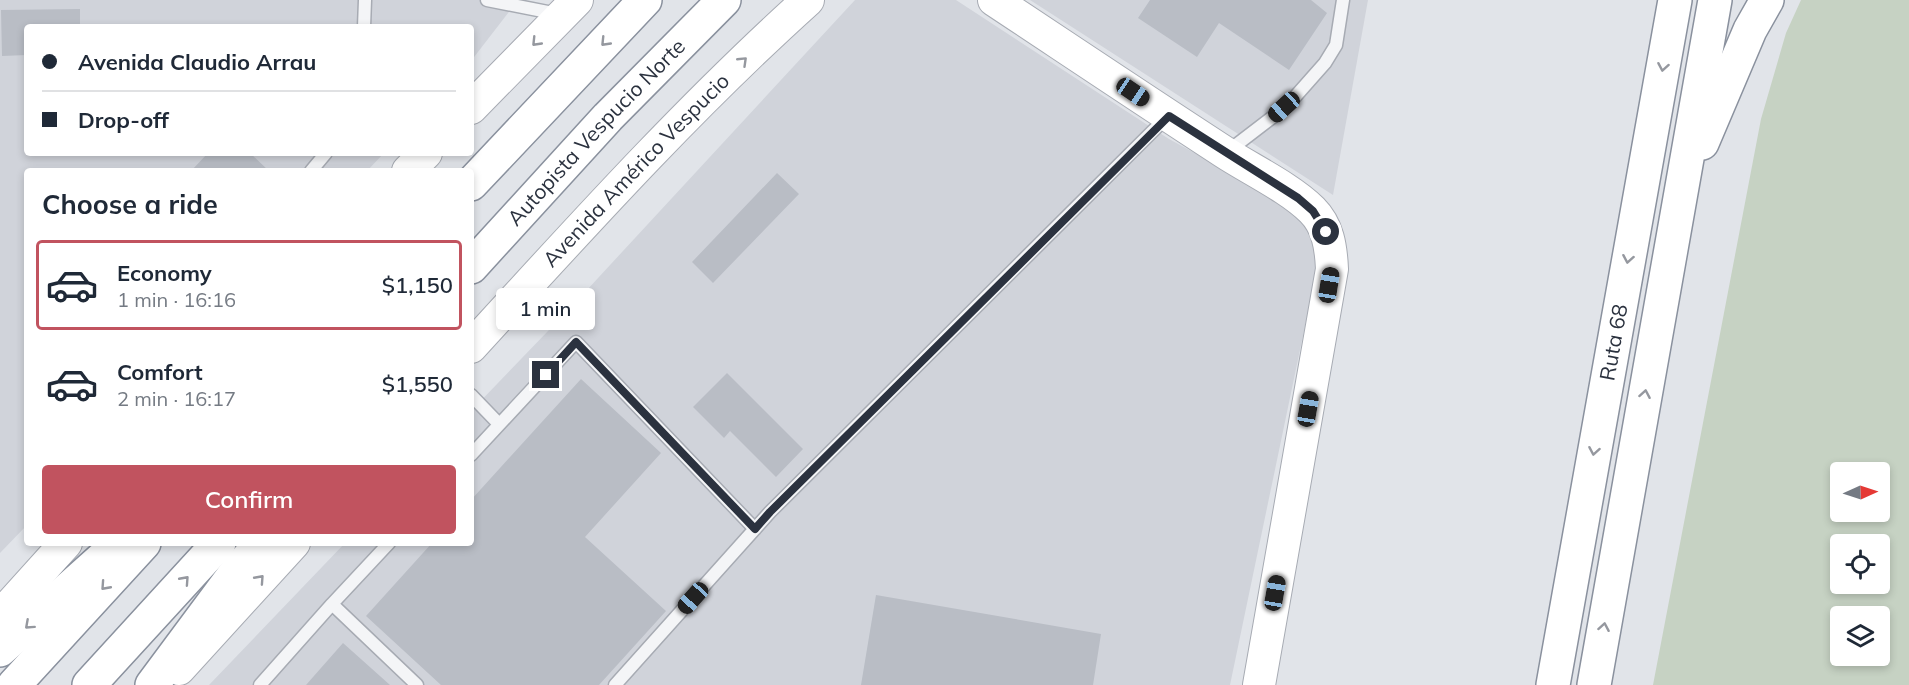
<!DOCTYPE html>
<html lang="en">
<head>
<meta charset="utf-8">
<style>
	body { margin:0; font-family:Mulish,sans-serif; background:#f2f2f3; color:#1f2937; height:100vh; display:flex; flex-direction:column; font-size:22px; white-space:nowrap }
	* { box-sizing:border-box; margin:0 }
	p { font-size:20px; color:#747a83 }
	.icon { flex:none; width:33px; height:33px; fill:none; stroke:currentColor; stroke-width:2; stroke-linecap:round; stroke-linejoin:round }
	.map { position:relative; flex:1; overflow:hidden }
	.sheet { position:absolute; left:24px; top:168px; width:450px; height:378px; display:flex; flex-direction:column; background:#fff; border-radius:6px; box-shadow:0 3px 9px #0003 }
	.sheet>* { flex:none }
	.guide { position:absolute; left:24px; top:24px; width:450px; height:132px; border-radius:6px; box-shadow:0 3px 9px #0003; display:grid; align-content:center; height:132px; padding:0 18px; background:#fff }
	.needle { width:39px; rotate:87deg }
	.tools { position:absolute; left:1830px; top:462px; display:grid; gap:12px }
	.tools a { display:grid; place-items:center; width:60px; height:60px; border-radius:6px; background:#fff; box-shadow:0 3px 9px #0003; font-size:30px }
	.end { position:absolute; width:27px; height:27px; margin:-14px; border:8px solid #2b323f; background:#fff; box-shadow:0 0 0 3px #fff }
	.from { border-radius:50% }
	.bubble { position:absolute; height:42px; border-radius:6px; background:#fff; box-shadow:0 3px 9px #0003; font-size:20px; font-weight:600; line-height:42px; text-align:center }
	.car { position:absolute; width:18px; height:36px; margin:-18px -9px; border-radius:8px; box-shadow:0 0 4px 2px #0007; background:linear-gradient(#222 24%,#8ab4d8 0 40%,#222 0 76%,#8ab4d8 0 86%,#222 0) }
	.guide b { display:flex; align-items:center; gap:21px; height:57px; font-size:22px }
	.guide b+b { border-top:2px solid #e0e1e3 }
	.guide i { width:15px; height:15px; background:#1f2937 }
	ul { padding:0; list-style:none }
	li { display:flex; align-items:center; gap:18px; height:90px; margin:0 12px 9px; padding:0 6px; border:3px solid transparent; border-radius:6px }
	li div { flex:1 }
	li b { display:block; font-size:22px }
	li em { font-style:normal; font-weight:600 }
	li.active { border-color:#c1535f }
	li>.icon { width:54px; height:54px; stroke-width:1.5 }
	h2 { padding:0 18px; font-size:27px; line-height:72px }
	.primary-button { display:flex; gap:12px; margin-top:auto; padding:12px 18px }
	.primary-button a { flex:1; height:69px; border-radius:6px; background:#c1535f; color:#fff; font-size:24px; font-weight:600; line-height:69px; text-align:center }
	.map>svg:first-child { display:block }
	.built { fill:#d0d3da }
	.grass { fill:#c6d2c3; fill-rule:evenodd }
	.building { fill:#b9bdc5 }
	.lines { fill:none; stroke-linecap:round; stroke-linejoin:round }
	.lane-casing { stroke:#a7abb3; stroke-width:15 }
	.secondary-casing { stroke:#a7abb3; stroke-width:34 }
	.highway-casing { stroke:#8a919e; stroke-width:36 }
	.lane { stroke:#f4f5f7; stroke-width:12 }
	.secondary { stroke:#fff; stroke-width:32 }
	.highway { stroke:#fff; stroke-width:33 }
	.oneway { stroke:#95989f }
	.route { stroke:#2b323f; stroke-width:8 }
	.labels { text-anchor:middle; stroke-width:6; stroke-linejoin:round; paint-order:stroke }
	.street-label { font-size:21px; fill:#2b323f; stroke:#f1f3f6 }
</style>
</head>
<body>
<div class="map">
<svg width="1909" height="685" viewBox="0 0 1909 685">
	<rect width="100%" height="100%" fill="#e1e4e9"/>
	<path class="built" d="M0,0H518L471,61V27H27V153H384L367,171H27V525L0,553Z
		M855,0H956L1169,139L1303,212L1320,254L1230,685H209L345,543H471V411L574,304Z
		M1030,0H1368L1333,195Z"/>
	<path class="grass" d="M1801,0H1909V685H1653L1761,119L1786,33ZM1840,472H1880V512H1840ZM1840,544H1880V584H1840ZM1840,616H1880V656H1840Z"/>
	<path class="building" d="M1150,0H1311L1327,13L1289,70L1219,23L1197,57L1138,18Z
		M80,9V27H27V55L2,56L1,10Z
		M208,153H250L269,171H191Z
		M777,173L799,194L713,283L692,262Z
		M727,373L803,449L776,477L730,431L724,438L693,407Z
		M581,379L661,453L585,537L666,611L599,685H441L366,616L432,543H471V500Z
		M876,595L1101,634L1093,685H861Z
		M343,643L390,685H306Z"/>
	<g class="lines">
		<g class="lane-casing">
			<path id="lane" d="M487,0L558,14
				M364,27L365,0
				M1227,152L1274,116L1294,98L1325,63L1336,45L1343,0
				M311,171L326,153
				M471,395L499,424
				M471,455L576,342L755,529
				M332,604L389,543
				M260,685L332,604L417,685
				M615,685L770,512L1168,116"/>
		</g>
		<g class="secondary-casing">
			<g id="secondary">
				<path d="M994,0C1071,51 1147,102 1224,152C1250,169 1290,188 1312,210C1328,226 1331,247 1332,269L1259,685"/>
				<path d="M471,108L577,0"/>
				<path d="M408,171L426,153"/>
				<path id="s1" d="M471,347C580,228 688,108 808,0"/>
				<path d="M0,616L66,543"/>
				<path d="M179,669L294,543"/>
			</g>
		</g>
		<g class="highway-casing">
			<g id="highway">
				<path d="M1702,143L1750,30L1767,0"/>
				<path d="M471,184L645,0"/>
				<path id="s2" d="M471,267L608,117L724,0"/>
				<path d="M0,650L114,548"/>
				<path d="M14,685L144,543"/>
				<path d="M89,685L219,543"/>
				<path d="M152,685L233,576L261,543"/>
				<path id="s3" d="M1553,685L1675,0"/>
				<path d="M1594,685L1715,0"/>
			</g>
		</g>
		<use href="#lane" class="lane"/>
		<use href="#secondary" class="secondary"/>
		<use href="#highway" class="highway"/>
	</g>
	<defs><path id="oneway-chevron" d="M-2-3.5L2.5 0L-2 3.5" fill="none" stroke-width="1.6" stroke-linecap="round" stroke-linejoin="round" transform="scale(1.5)"/></defs>
	<g class="oneway">
		<use href="#oneway-chevron" transform="translate(536 42) rotate(134)"/>
		<use href="#oneway-chevron" transform="translate(605 42) rotate(134)"/>
		<use href="#oneway-chevron" transform="translate(743 61) rotate(-44)"/>
		<use href="#oneway-chevron" transform="translate(1663 67) rotate(100)"/>
		<use href="#oneway-chevron" transform="translate(1628 259) rotate(100)"/>
		<use href="#oneway-chevron" transform="translate(1645 394) rotate(-80)"/>
		<use href="#oneway-chevron" transform="translate(1594 451) rotate(100)"/>
		<use href="#oneway-chevron" transform="translate(260 579) rotate(-48)"/>
		<use href="#oneway-chevron" transform="translate(185 580) rotate(-48)"/>
		<use href="#oneway-chevron" transform="translate(105 586) rotate(132)"/>
		<use href="#oneway-chevron" transform="translate(29 625) rotate(138)"/>
		<use href="#oneway-chevron" transform="translate(1604 627) rotate(-80)"/>
	</g>
	<g class="lines">
		<path class="route" d="M546,375L576,342L755,529L770,512L1169,116L1298,198L1313,211L1326,232"/>
	</g>
	<g class="labels">
		<g class="street-label">
			<text dy="7" stroke="none"><textPath href="#s2" startOffset="184">Autopista Vespucio Norte</textPath></text>
			<text dy="7" stroke="none"><textPath href="#s1" startOffset="242">Avenida Américo Vespucio</textPath></text>
			<text dy="7" stroke="none"><textPath href="#s3" startOffset="348">Ruta 68</textPath></text>
		</g>
	</g>
</svg>
<div class="tools">
<a><svg class="needle" viewBox="-14 -14 28 28"><path d="M0-13l5 13h-10z" fill="#e53935"/><path d="M0 13l5-13h-10z" fill="#747a83"/></svg></a>
<a><svg class="icon" aria-label="locate" viewBox="0 0 24 24"><circle cx="12" cy="12" r="6"/><path d="M12 2v4M12 18v4M2 12h4M18 12h4"/></svg></a>
<a><svg class="icon" aria-label="layers" viewBox="0 0 24 24"><path d="M12 4l9 5-9 5-9-5zM3 14l9 5 9-5"/></svg></a>
</div>
<i class="end from" style="left:1326px;top:232px"></i>
<i class="end" style="left:546px;top:375px"></i>
<div class="bubble" style="left:496px;top:288px;width:99px">1 min</div>
<i class="car" style="left:1133px;top:92px;rotate:124deg"></i>
<i class="car" style="left:1284px;top:107px;rotate:228deg"></i>
<i class="car" style="left:1329px;top:285px;rotate:9deg"></i>
<i class="car" style="left:1308px;top:409px;rotate:10deg"></i>
<i class="car" style="left:1275px;top:593px;rotate:10deg"></i>
<i class="car" style="left:693px;top:598px;rotate:222deg"></i>
<div class="guide">
<b><i class="from"></i>Avenida Claudio Arrau</b>
<b><i></i>Drop-off</b>
</div>
<section class="sheet">
<h2>Choose a ride</h2>
<ul>
<li class="active"><svg class="icon" aria-label="car" viewBox="0 0 24 24"><path d="M5 17H2v-5l4-1 3-4h7l3 4 3 1v5h-3M9 17h6M6 11h13"/><circle cx="7" cy="17" r="2"/><circle cx="17" cy="17" r="2"/></svg><div><b>Economy</b><p>1 min · 16:16</p></div><em>$1,150</em></li>
<li><svg class="icon" aria-label="car" viewBox="0 0 24 24"><path d="M5 17H2v-5l4-1 3-4h7l3 4 3 1v5h-3M9 17h6M6 11h13"/><circle cx="7" cy="17" r="2"/><circle cx="17" cy="17" r="2"/></svg><div><b>Comfort</b><p>2 min · 16:17</p></div><em>$1,550</em></li>
</ul>
<div class="primary-button"><a>Confirm</a></div>
</section>
</div>
</body>
</html>
